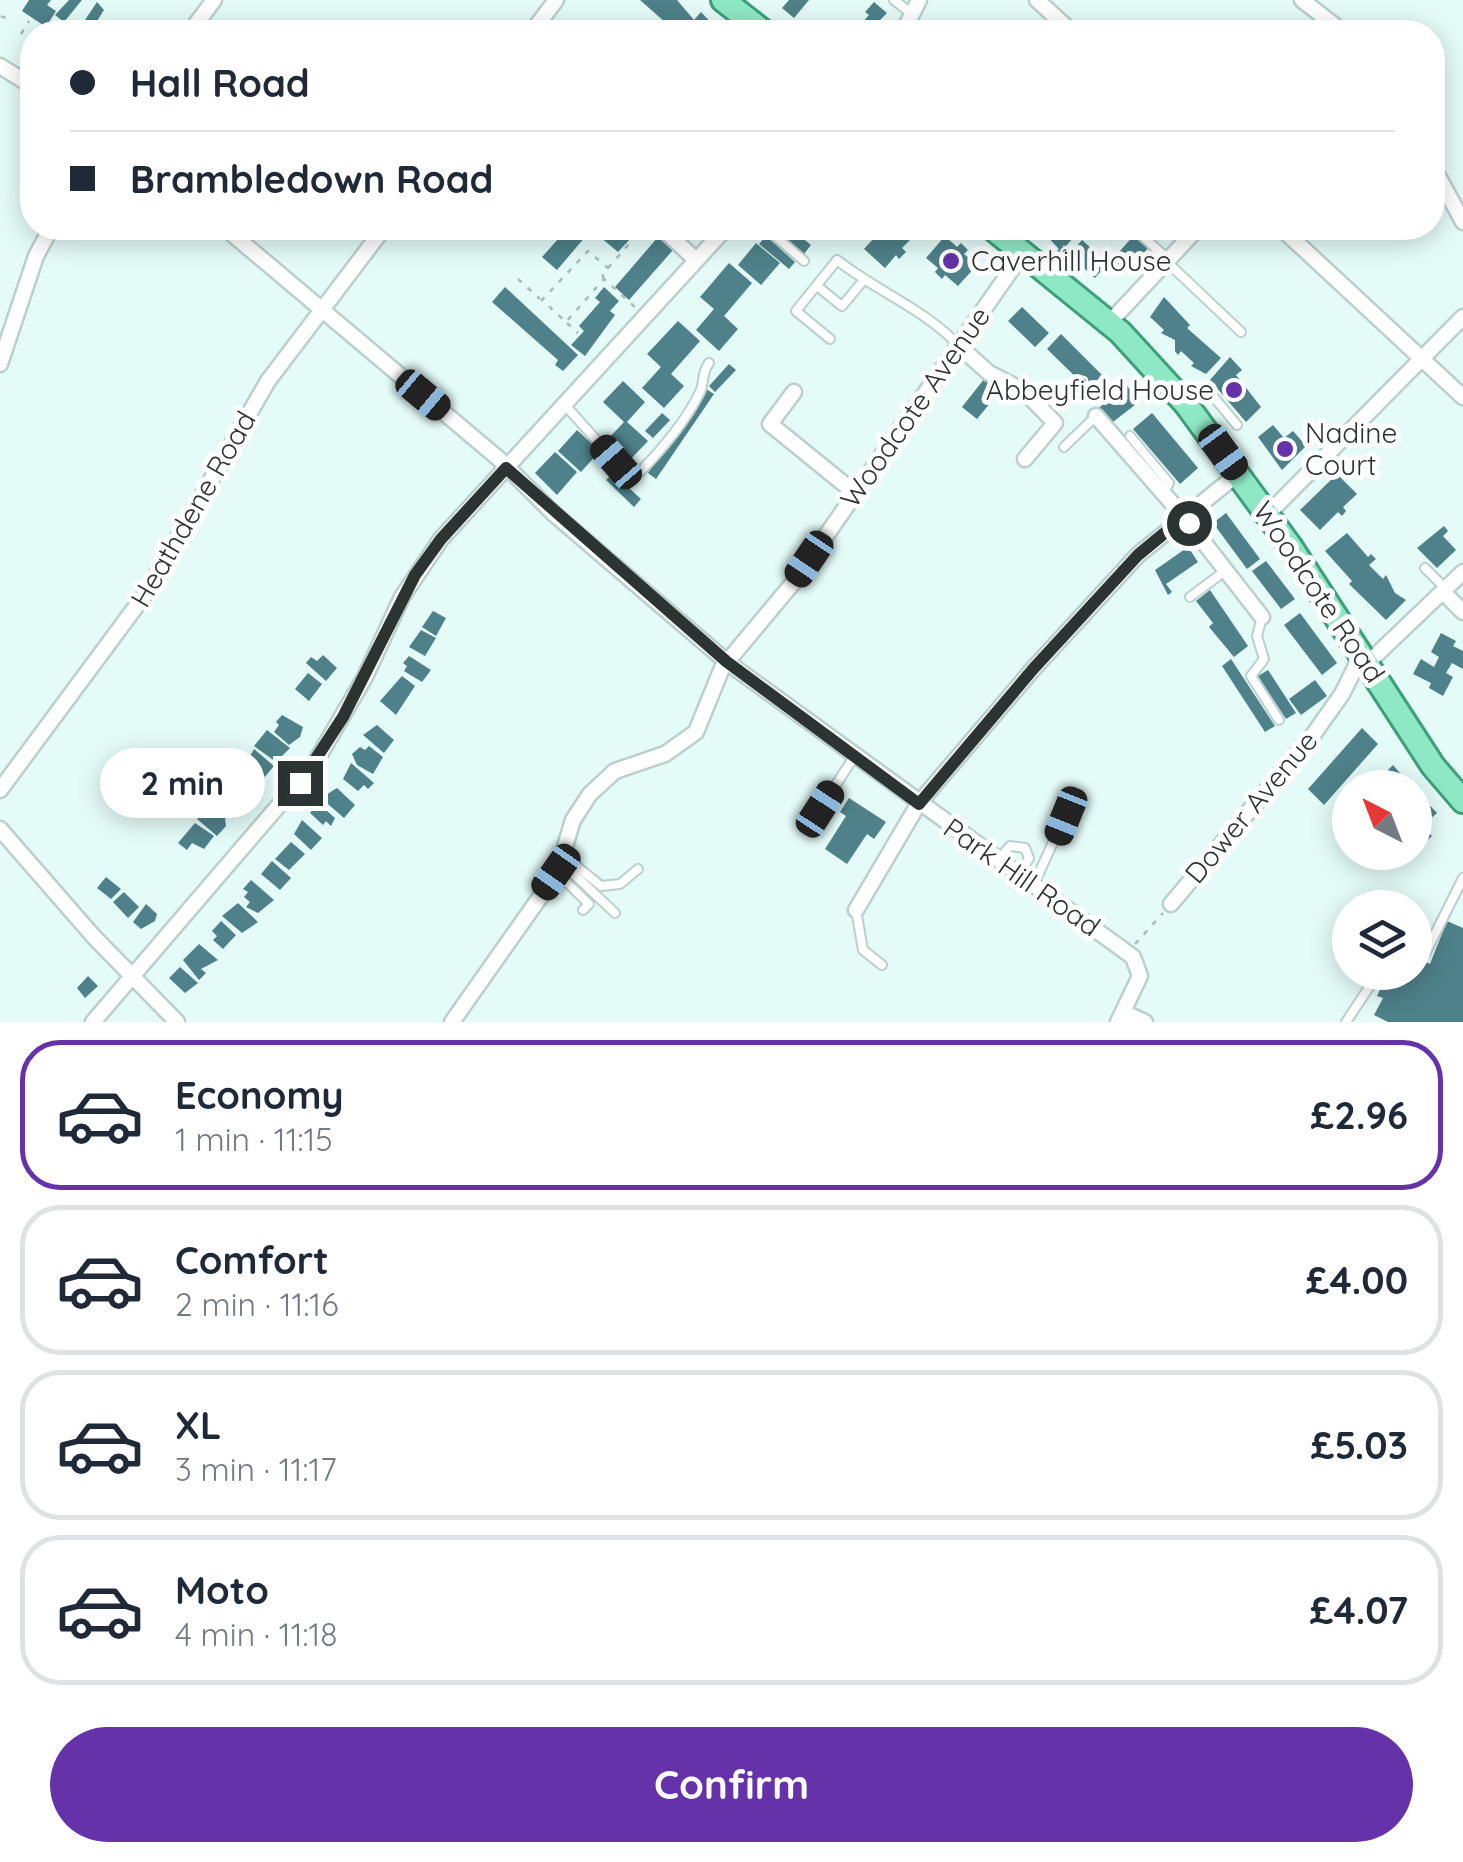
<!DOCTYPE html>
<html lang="en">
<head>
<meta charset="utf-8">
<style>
	body { margin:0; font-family:Quicksand,sans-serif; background:#f2f2f3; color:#1f2937; height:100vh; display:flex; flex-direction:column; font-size:38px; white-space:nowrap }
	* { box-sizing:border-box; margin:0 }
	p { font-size:32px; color:#747a83 }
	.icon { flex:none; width:55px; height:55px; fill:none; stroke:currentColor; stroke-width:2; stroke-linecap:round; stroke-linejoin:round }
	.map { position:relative; height:1022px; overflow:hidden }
	.details { display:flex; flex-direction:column; background:#fff; flex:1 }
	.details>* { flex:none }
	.top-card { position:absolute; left:20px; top:20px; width:1425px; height:220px; border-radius:40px; box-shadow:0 5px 25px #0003; display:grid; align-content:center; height:220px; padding:0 50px; background:#fff }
	.needle { width:65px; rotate:318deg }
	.buttons { position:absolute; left:1332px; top:770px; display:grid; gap:20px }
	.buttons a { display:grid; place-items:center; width:100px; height:100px; border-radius:50%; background:#fff; box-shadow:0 5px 25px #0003; font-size:50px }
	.end { position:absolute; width:45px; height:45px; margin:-22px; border:12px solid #2b3433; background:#fff; box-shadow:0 0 0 5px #fff }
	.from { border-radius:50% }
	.bubble { position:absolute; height:70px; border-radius:35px; background:#fff; box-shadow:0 5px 25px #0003; font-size:32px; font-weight:700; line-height:70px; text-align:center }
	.car { position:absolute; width:30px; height:60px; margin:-30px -15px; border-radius:12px; box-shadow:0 0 8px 2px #0007; background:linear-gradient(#222 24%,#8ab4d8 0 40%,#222 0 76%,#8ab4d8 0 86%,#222 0) }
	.top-card b { display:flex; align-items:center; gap:35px; height:95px; font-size:38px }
	.top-card b+b { border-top:2px solid #e0e1e3 }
	.top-card i { width:25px; height:25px; background:#1f2937 }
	ul { padding:18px 0 0; list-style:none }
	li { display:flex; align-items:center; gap:30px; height:150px; margin:0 20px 15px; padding:0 30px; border:5px solid #e0e1e3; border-radius:40px }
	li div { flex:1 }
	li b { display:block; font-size:38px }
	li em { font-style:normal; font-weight:700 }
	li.on { border-color:#6532a9 }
	li>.icon { width:90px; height:90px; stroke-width:1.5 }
	.action { display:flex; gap:20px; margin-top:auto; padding:20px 50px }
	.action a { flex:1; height:115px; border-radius:60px; background:#6532a9; color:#fff; font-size:40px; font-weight:700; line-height:115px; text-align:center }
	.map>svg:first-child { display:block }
	.building { fill:#4e8189 }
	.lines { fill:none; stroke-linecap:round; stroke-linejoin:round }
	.service-casing { stroke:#b9d0cc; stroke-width:12 }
	.minor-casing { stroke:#b9d0cc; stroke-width:19 }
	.primary-casing { stroke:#3c9f79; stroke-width:28 }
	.path { stroke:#a8bbb8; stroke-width:2.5; stroke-dasharray:5 8; stroke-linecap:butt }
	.service { stroke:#fff; stroke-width:8 }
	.minor { stroke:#fff; stroke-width:14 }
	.primary { stroke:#8fe8c5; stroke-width:22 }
	.route { stroke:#2b3433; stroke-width:12 }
	.poi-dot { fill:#6532a9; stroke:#fff; stroke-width:4 }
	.labels { text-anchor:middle; stroke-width:10; stroke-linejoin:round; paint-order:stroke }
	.poi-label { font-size:28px; fill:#2b3433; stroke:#fff; text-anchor:start }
	.street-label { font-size:28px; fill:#2b3433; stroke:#fff }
</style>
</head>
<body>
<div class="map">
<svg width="1463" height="1022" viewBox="0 0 1463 1022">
	<rect width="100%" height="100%" fill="#e4fbf8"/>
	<path class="building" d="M29,0H51L47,5L56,11L46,27L22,11Z
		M69,0H82L64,22L55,15Z
		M640,0H677L694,20L701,12L720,32L675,31Z
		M789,0H809L794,18L782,8Z
		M97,2L104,10L90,32H77Z
		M874,2L887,13L875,25L878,27L874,32H854L869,15L865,12Z
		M568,228H576L586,236L557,270L542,257Z
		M596,228H620L631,238L618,252L593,231Z
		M781,228H790L811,245L804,254L778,231Z
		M883,228H904L914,236L902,248L906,252L899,259L896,255L885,268L864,249Z
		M1046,228H1082L1066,246L1062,245L1067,250L1058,260L1053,256L1059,249L1043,232Z
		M1135,234L1149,247L1127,273L1112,260Z
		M766,236L795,262L789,269L759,244Z
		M945,236L957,247L961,243L968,250L964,254L977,265L958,286L945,275L942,279L935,272L938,268L926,258Z
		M658,237L673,250L629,300L615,287Z
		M1082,240L1108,263L1095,278L1069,255Z
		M756,243L780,263L761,285L738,265Z
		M729,263L752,283L724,316L738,329L719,351L696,330L714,309L700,297Z
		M505,287L578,355L563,371L555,365L558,360L492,302Z
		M604,287L619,301L610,311L615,315L585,356L571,345L584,331L579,326L600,302L595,298Z
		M1164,297L1190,325L1187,328L1221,358L1206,374L1191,366L1194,363L1181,351L1178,355L1175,351V340L1161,333L1164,330L1150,317Z
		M1022,307L1049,333L1035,347L1008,321Z
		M678,321L700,341L671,374L684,386L664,408L642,388L661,367L647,354Z
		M1061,334L1102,375L1088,389L1047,349Z
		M1230,357L1242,370L1236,375L1261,407L1246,422L1210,380Z
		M729,364L736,370L715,392L709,386Z
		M985,378L1001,390L977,419L962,407Z
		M623,381L645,402L627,422L648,441L627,463L605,442L624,422L603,402Z
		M1127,386L1140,401L1109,425L1096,410Z
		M706,389L714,394L656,479L648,473Z
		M662,413L670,420L653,438L645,431Z
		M1152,413L1198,468L1180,484L1133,429Z
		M1273,425L1284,438L1293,431L1306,446L1282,470L1258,437Z
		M577,430L600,451L581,472L558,451Z
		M555,452L577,472L557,495L535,473Z
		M613,473L641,499L634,507L606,480Z
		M1337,474L1357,494L1343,507L1346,511L1342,516L1338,512L1320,530L1300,510Z
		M1226,513L1260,559L1247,569L1213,523Z
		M1444,526L1448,531L1443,536L1456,550L1437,568L1417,548Z
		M1347,533L1368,557L1371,554L1376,559L1369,565L1383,579L1386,575L1395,593L1406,600L1386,620L1349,584L1352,581L1325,551Z
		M1188,547L1198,562L1166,584L1172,592L1168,595L1155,570Z
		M1266,561L1295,599L1281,609L1252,571Z
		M1210,590L1248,646L1234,657L1209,627L1213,623L1196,601Z
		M433,611L446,618L436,636L422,627Z
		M1300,613L1337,663L1322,675L1284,625Z
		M421,630L436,638L425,656L409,647Z
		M1441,633L1456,641L1453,646L1463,651V669L1452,663L1446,673L1453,677L1443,696L1429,688L1431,683L1413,674L1421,659L1434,667L1439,657L1431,652Z
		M323,655L337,668L326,681L306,663L311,657L317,661Z
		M409,656L431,670L422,682L404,671L407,666L403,663Z
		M1231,659L1275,726L1265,732L1222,666Z
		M1268,670L1296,713L1286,719L1258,676Z
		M308,673L322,684L309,701L295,689Z
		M402,676L415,686L396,715L380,701Z
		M1315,680L1327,696L1301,715L1289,699Z
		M282,715L303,727L300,737L289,745L274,732L279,725L276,722Z
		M377,725L394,740L384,753L363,735Z
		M1362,728L1378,744L1324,805L1308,789Z
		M267,730L290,748L276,762L254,746Z
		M369,746L383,757L373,774L357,765L352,754L360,747L365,750Z
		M254,749L274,766L263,779L245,765Z
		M351,763L374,783L368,789L364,785L358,791L343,779Z
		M1393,765L1413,788H1383L1377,781Z
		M247,770L260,781L246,799L231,788Z
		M337,788L355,805L344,818L321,798Z
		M1415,790L1437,813L1422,826L1432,836L1408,859L1402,852H1415Z
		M229,791L244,804L233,818L228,815L225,819L226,826L217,836L197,819L210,806L213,809Z
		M849,798L886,822L874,839L867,834L847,864L825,849L846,816L840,812Z
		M318,803L335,818L331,826L326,821L323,825L310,813Z
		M302,820L322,838L311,850L294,834Z
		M195,823L214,836L204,849L192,843L187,850L178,843Z
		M291,842L305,854L289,870L275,859Z
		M272,861L291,878L280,890L261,874Z
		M106,877L121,889L111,899L97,888Z
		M251,880L274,900L258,913L246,907L250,902L244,897L248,892L243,889Z
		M124,892L139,907L128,918L113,902Z
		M238,903L258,922L242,933L222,916Z
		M146,904L157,914L155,921L141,929L133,922Z
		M221,921L236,935L223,949L213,940L217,936L212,931Z
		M1447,921L1463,928V1022H1388L1374,1015L1383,998L1377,996L1388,972H1415V957L1430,964Z
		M199,944L218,960L201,969L206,973L199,980L183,960Z
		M180,967L198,983L185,993L169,978Z
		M88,976L98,986L85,998L77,988Z"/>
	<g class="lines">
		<g class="service-casing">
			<path id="service" d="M894,0L912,14
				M766,228L804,261
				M1133,228L1168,259
				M1166,261L1241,332
				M817,286L842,306L863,281
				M830,339L796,311L837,260C876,291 925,309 960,347
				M1190,401L1207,389L1237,425
				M565,405L632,480C656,456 685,423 700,392C705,382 701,373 709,363
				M1130,436L1169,483L1162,495
				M1064,447L1096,416
				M1425,568L1446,589
				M1190,597L1225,571
				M1262,617L1257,636L1264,659L1251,676L1279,720
				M820,809L854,757
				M564,856L601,886L620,884L638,869
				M999,859L1010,846L1025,848L1029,858L1020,874
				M562,863L615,913
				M557,873L589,904L583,910
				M1034,884L1065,816
				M856,910L863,950L882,965
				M1415,949L1425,954L1463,878
				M1346,1022L1379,972"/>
		</g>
		<g class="minor-casing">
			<path id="minor" d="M1037,0L1072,32
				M1302,0L1343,32
				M190,32L214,0
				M532,32L556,0
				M903,32L919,0
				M0,66L32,86
				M1432,165L1463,222
				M225,228L499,459L554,514L727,662L1133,957L1140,976L1118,1022
				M662,228L696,260
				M1281,228L1463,397
				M1109,323L1198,228
				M960,347L989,373L1024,391L1055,423L1025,459
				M0,364L36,256L51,228
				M794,392L770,424L855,493
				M1096,416L1184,517L1262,617
				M1268,514L1463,317
				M1443,592L1463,612
				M0,790L146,593L268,381L384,228
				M0,829L94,937L177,1022
				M1171,904L1313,735L1342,694L1358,662L1367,663L1373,658L1463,572
				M856,910L919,803L1034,668L1138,555L1239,473
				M1123,1012L1145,1022
				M93,1022L315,763L365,677L402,597L441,539L726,228
				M452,1022L557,873L573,820L590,794L615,771L665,754L696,732L722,668L793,583L1023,253"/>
		</g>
		<g class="primary-casing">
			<path id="primary" d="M723,0L764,32
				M992,228L1120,332L1186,404L1290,546L1433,766L1463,801"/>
		</g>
		<path class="path" d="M1,16L11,21
			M21,34L29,21
			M608,268L643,228
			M518,279L540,299
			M604,279L602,273L608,268L588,251L542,300L566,322L604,279L636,308
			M567,323L578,333
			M1135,944L1163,913"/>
		<use href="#service" class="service"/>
		<use href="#minor" class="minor"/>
		<use href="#primary" class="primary"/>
	</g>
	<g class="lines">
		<path class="route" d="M300,783L343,717L415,575L441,539L506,468L727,662L919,804L1034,668L1138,555L1184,517L1189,523"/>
	</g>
	<g class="poi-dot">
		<circle cx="951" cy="261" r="10"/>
		<circle cx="1234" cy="390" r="10"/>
		<circle cx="1285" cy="449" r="10"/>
	</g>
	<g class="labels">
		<g class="poi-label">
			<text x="971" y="271">Caverhill House</text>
			<text x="1214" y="400" text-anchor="end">Abbeyfield House</text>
			<text x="1305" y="443">Nadine<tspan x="1305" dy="32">Court</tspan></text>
		</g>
		<g class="street-label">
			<text transform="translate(915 407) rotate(-55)" y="10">Woodcote Avenue</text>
			<text transform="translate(193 509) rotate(-60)" y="10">Heathdene Road</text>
			<text transform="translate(1319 592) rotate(56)" y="10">Woodcote Road</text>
			<text transform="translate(1251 807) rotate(-50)" y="10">Dower Avenue</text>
			<text transform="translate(1022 877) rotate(35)" y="10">Park Hill Road</text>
		</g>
	</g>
</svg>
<div class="buttons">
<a><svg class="needle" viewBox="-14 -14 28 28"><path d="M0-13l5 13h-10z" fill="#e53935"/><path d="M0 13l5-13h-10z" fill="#747a83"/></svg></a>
<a><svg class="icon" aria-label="layers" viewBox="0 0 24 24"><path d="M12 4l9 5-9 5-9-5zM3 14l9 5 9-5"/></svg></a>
</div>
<i class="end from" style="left:1189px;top:523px"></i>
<i class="end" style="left:300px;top:783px"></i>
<div class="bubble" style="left:100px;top:748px;width:165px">2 min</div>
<i class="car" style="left:423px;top:395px;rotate:130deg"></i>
<i class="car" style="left:1223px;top:452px;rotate:144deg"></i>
<i class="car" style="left:616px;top:462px;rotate:319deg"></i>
<i class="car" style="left:809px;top:559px;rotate:214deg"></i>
<i class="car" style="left:820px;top:809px;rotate:33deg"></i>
<i class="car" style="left:1066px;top:816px;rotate:202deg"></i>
<i class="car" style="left:556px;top:872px;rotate:215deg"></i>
<div class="top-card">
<b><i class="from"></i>Hall Road</b>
<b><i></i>Brambledown Road</b>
</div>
</div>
<section class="details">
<ul>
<li class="on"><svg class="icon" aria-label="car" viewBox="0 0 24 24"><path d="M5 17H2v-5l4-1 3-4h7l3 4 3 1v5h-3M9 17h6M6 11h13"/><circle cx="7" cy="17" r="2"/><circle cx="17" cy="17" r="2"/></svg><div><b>Economy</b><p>1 min · 11:15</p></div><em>£2.96</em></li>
<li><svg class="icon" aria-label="car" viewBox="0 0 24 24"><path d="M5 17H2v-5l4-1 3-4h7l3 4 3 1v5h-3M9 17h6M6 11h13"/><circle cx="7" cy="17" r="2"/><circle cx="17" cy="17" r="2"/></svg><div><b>Comfort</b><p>2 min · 11:16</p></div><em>£4.00</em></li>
<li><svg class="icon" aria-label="car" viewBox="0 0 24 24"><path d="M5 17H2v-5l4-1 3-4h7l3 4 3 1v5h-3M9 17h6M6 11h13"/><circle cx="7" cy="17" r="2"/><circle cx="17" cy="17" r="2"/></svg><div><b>XL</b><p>3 min · 11:17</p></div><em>£5.03</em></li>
<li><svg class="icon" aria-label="car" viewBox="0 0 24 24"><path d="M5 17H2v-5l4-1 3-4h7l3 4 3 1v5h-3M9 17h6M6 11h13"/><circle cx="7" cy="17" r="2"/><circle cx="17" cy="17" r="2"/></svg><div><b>Moto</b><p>4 min · 11:18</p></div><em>£4.07</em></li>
</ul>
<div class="action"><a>Confirm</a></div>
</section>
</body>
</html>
